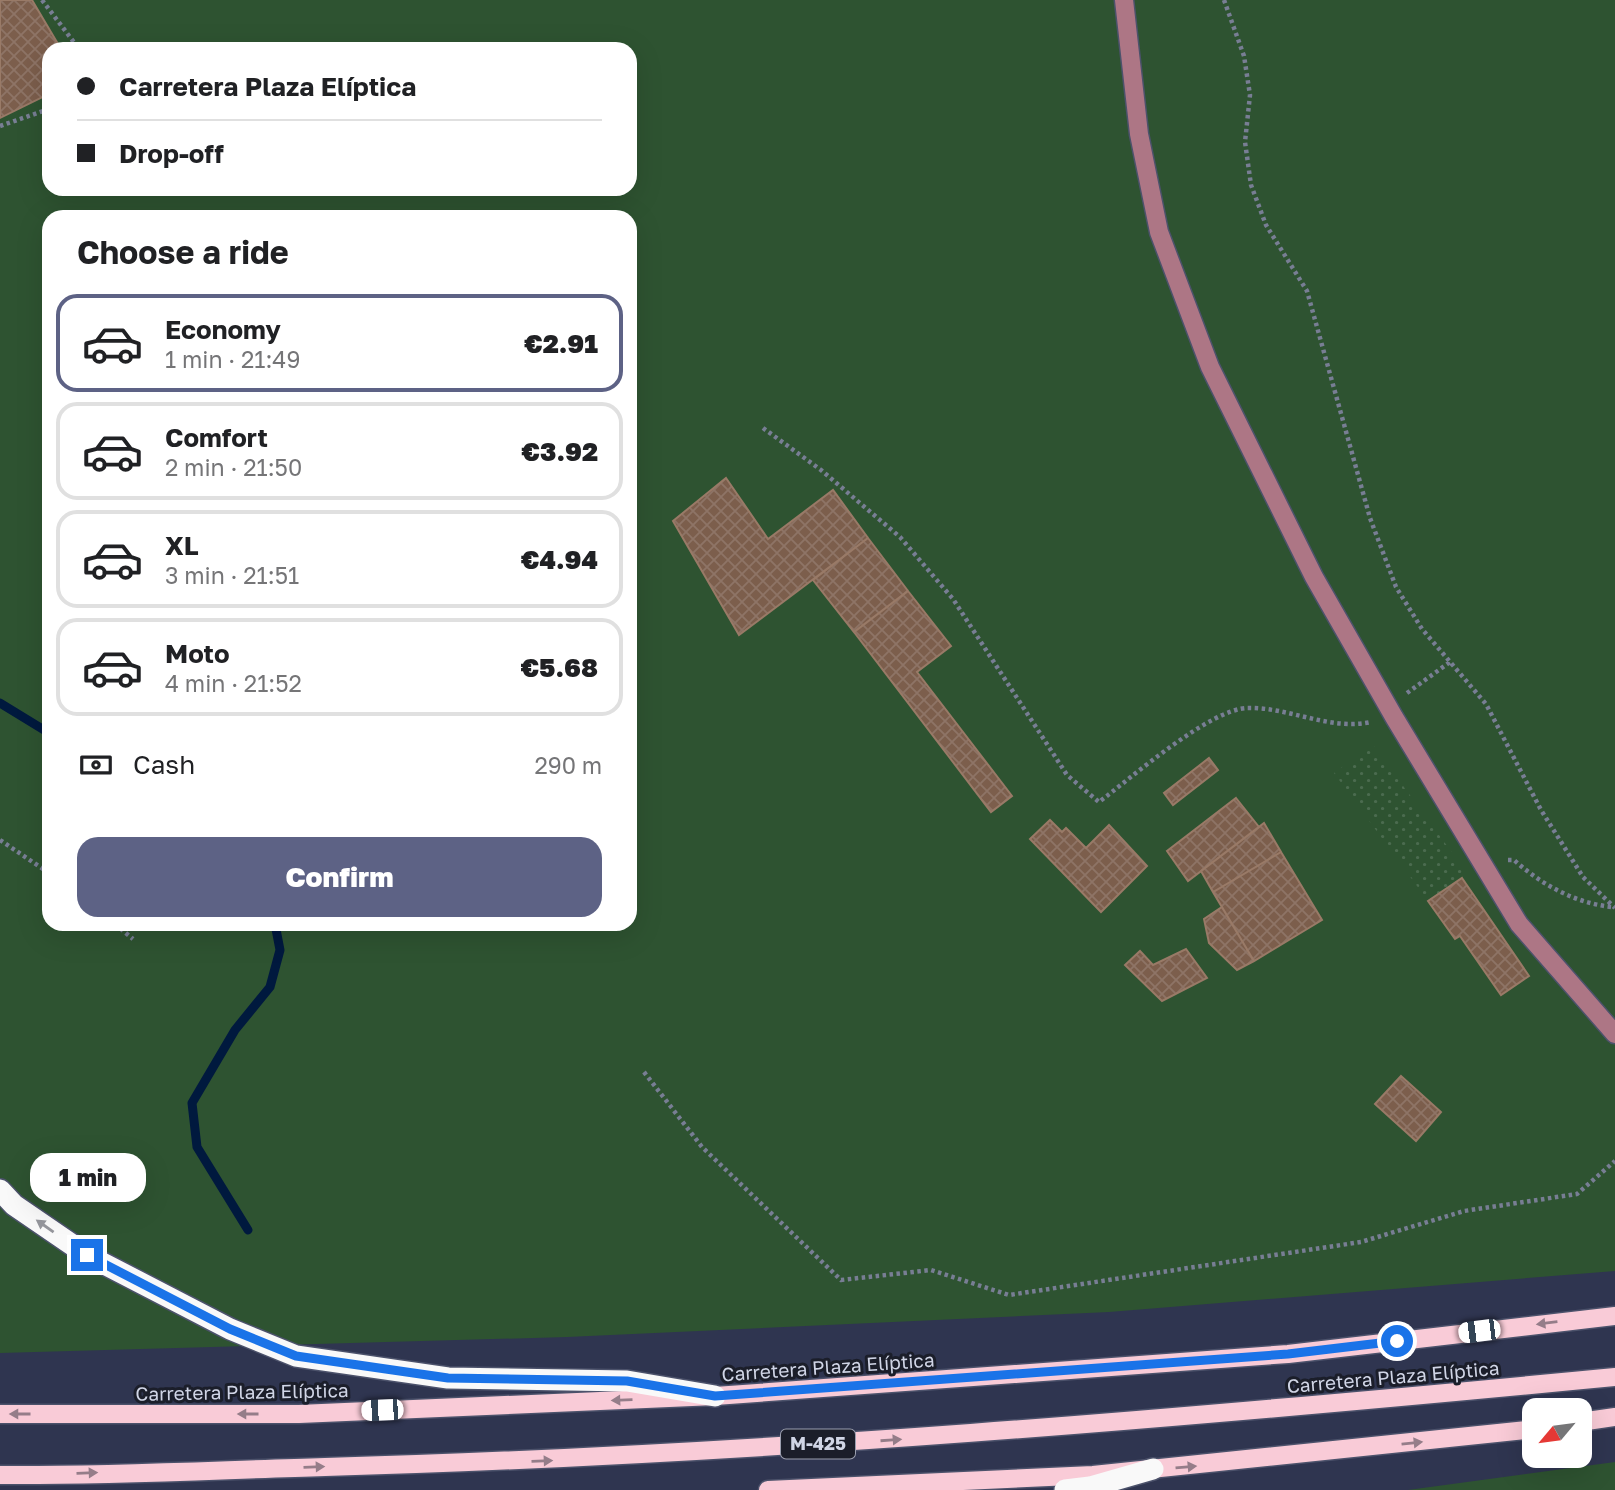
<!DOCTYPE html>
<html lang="en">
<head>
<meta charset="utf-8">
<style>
	body { margin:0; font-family:"Golos Text",sans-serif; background:#f2f2f2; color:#202124; height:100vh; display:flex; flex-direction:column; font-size:26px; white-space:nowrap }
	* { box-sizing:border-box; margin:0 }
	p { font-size:23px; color:#757577 }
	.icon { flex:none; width:38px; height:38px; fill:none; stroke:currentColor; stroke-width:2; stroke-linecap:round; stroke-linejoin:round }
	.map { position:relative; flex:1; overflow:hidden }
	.panel { position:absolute; left:42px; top:210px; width:595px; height:721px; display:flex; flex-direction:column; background:#fff; border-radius:21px; box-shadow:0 7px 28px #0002 }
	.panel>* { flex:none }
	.banner { position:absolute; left:42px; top:42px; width:595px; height:154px; border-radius:21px; box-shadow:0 7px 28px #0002; display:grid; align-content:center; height:154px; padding:0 35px; background:#fff }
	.needle { width:46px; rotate:241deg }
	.fabs { position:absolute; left:1522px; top:1398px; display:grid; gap:14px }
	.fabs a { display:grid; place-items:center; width:70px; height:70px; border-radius:14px; background:#fff; box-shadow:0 7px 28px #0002; font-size:35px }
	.end { position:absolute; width:32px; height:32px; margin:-16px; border:9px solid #1a73e8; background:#fff; box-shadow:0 0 0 4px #fff }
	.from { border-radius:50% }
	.bubble { position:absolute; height:49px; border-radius:21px; background:#fff; box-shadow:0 7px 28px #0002; font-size:23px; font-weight:800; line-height:49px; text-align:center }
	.car { position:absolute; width:21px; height:42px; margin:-21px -10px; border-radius:9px; box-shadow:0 0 5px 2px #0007; background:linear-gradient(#fff 24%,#345 0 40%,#fff 0 76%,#345 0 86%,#fff 0) }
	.banner b { display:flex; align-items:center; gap:24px; height:66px; font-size:26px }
	.banner b+b { border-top:2px solid #e0e0e0 }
	.banner i { width:18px; height:18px; background:#202124 }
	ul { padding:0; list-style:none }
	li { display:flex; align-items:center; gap:21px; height:98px; margin:0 14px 10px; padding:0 21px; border:4px solid #e0e0e0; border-radius:21px }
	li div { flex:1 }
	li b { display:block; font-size:26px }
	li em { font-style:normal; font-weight:800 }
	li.on { border-color:#5d6285 }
	li>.icon { width:63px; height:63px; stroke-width:1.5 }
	h2 { padding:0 35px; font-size:32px; line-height:84px }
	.pay { display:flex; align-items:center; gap:18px; height:77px; padding:0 35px; font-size:26px }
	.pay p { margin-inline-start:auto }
	.action { display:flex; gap:14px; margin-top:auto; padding:14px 35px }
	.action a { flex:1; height:80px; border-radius:21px; background:#5d6285; color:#fff; font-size:28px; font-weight:800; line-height:80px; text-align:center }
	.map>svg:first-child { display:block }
	.grass { fill:#2e5331; fill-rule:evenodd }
	.park { fill:url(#park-dots) }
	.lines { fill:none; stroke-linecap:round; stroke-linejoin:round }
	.stream { stroke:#00193e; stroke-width:9 }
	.building { fill:url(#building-cross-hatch); stroke:#997a67; stroke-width:2 }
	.minor-casing { stroke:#4c526b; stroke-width:21 }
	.major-casing { stroke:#4c526b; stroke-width:21 }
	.highway-casing { stroke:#4c526b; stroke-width:24 }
	.path { stroke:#787e94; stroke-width:4.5; stroke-dasharray:3.5 3.5; stroke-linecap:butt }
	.minor { stroke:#ad7685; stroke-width:18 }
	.major { stroke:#f9cbd7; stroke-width:18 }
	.highway { stroke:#f9f9f9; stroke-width:21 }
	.oneway { fill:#95969c }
	.oneway2 { fill:#957d89 }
	.route { stroke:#1a73e8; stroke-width:9 }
	.labels { text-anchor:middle; stroke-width:6; stroke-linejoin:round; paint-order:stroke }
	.shield { fill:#1b1e2a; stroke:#9a9eae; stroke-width:2 }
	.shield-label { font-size:18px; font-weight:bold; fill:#d0d5e6 }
	.street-label { font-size:19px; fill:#d0d5e6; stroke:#1b1e2a }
</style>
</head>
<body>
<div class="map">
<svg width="1615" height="1490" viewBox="0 0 1615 1490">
	<defs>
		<pattern id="park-dots" width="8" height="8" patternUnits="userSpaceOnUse" patternTransform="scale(1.75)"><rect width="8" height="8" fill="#2e5331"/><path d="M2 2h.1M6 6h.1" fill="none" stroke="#4b6b4f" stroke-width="1.8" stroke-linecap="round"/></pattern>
		<pattern id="building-cross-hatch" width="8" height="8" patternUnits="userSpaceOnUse" patternTransform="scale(1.75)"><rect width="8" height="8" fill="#7c5e4c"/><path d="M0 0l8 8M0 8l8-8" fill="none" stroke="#8e7466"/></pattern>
	</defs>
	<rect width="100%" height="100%" fill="#2f3550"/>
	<path class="grass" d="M0,0H1615V1271L1109,1312L567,1337L0,1353ZM49,49H630V189H49ZM49,217H630V924H49Z
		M1615,1462V1490H1408Z"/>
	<path class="park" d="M1373,745L1467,873L1428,901L1334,773Z"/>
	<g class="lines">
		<path class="stream" d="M0,703L49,733
			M248,1230L197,1147L192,1103L235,1030L270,987L280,950L275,924"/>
	</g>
	<path class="building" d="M0,0H32L61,49H49V94L0,118Z
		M726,478L768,539L833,490L868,538L739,635L673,521Z
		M868,538L908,591L854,632L813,580Z
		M908,591L951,646L917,672L1012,796L991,812L854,632Z
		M1209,758L1218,770L1173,805L1164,793Z
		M1236,798L1259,827L1188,881L1167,851Z
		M1050,820L1062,832L1066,828L1086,848L1109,825L1147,866L1101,912L1030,839Z
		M1264,823L1281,852L1213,892L1201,871Z
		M1281,852L1322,920L1254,961L1213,892Z
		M1462,878L1529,976L1501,995L1460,936L1455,939L1428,901Z
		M1222,907L1254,961L1237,970L1209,943L1204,919Z
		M1186,949L1207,978L1162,1001L1125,965L1140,951L1153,965Z
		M1401,1076L1441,1112L1416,1141L1375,1104Z"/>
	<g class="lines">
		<g class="minor-casing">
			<path id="minor" d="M1124,0L1139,134L1159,232L1210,367L1314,577L1394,717L1519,924L1615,1034"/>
		</g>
		<g class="major-casing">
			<path id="major" d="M0,1414H299L715,1396L1288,1354L1615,1316
				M1580,1422L1615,1417
				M0,1475C108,1476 217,1470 325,1467C756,1455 1186,1418 1615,1377
				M768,1490L1093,1475L1535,1429"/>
		</g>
		<g class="highway-casing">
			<path id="highway" d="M0,1190L14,1205L87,1255L230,1329L296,1356L448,1378L627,1381L715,1396
				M1065,1490L1090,1487L1153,1469"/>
		</g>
		<path class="path" d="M42,0L79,49
			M1224,0L1244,56L1250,95L1245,142L1251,185L1266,225L1307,291L1370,518L1396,587L1422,629L1486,704L1541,810L1583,877L1615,908
			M0,126L49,109
			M763,428L821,470L900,537L953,599L1067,775L1099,802C1131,778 1211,708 1248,708C1289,707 1330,731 1371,722
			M1407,693L1450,662
			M0,840L49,873
			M1508,860H1514C1542,885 1575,903 1612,907
			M115,924L133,939
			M644,1072L702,1147L841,1280L931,1270L1009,1295L1361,1242L1464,1211L1577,1194L1615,1161"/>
		<use href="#minor" class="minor"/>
		<use href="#major" class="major"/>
		<use href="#highway" class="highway"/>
	</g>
	<defs><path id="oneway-solid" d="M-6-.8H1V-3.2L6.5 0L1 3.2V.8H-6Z" transform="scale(1.75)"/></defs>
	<use class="oneway" href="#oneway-solid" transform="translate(45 1226) rotate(-145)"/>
	<g class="oneway2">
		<use href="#oneway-solid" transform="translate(1547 1323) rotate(173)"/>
		<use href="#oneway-solid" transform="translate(622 1400) rotate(178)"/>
		<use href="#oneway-solid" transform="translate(20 1414) rotate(180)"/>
		<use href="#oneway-solid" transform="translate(248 1414) rotate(180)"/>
		<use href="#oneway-solid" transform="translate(891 1440) rotate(-4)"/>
		<use href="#oneway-solid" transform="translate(1412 1443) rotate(-6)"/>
		<use href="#oneway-solid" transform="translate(542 1461) rotate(-2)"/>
		<use href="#oneway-solid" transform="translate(314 1467) rotate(-2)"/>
		<use href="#oneway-solid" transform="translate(1186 1467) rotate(-5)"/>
		<use href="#oneway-solid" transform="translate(87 1473) rotate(-2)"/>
	</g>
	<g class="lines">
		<path class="route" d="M87,1255L230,1329L296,1356L448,1378L627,1381L715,1396L1288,1354L1397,1341"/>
	</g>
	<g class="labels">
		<rect class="shield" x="781" y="1429.5" width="74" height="29" rx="5"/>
		<g class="shield-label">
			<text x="818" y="1450">M-425</text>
		</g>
		<g class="street-label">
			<text transform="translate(828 1367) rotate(-4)" y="7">Carretera Plaza Elíptica</text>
			<text transform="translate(1393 1377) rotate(-5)" y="7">Carretera Plaza Elíptica</text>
			<text transform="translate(242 1392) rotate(-1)" y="7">Carretera Plaza Elíptica</text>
		</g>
	</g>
</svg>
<div class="fabs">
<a><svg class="needle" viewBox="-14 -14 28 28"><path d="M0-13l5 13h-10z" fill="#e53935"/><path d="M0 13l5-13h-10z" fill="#757577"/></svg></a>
</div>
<i class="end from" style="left:1397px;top:1341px"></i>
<i class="end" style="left:87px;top:1255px"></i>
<div class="bubble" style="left:30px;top:1153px;width:116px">1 min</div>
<i class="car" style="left:1479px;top:1331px;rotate:263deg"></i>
<i class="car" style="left:382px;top:1410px;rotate:268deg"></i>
<div class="banner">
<b><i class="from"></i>Carretera Plaza Elíptica</b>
<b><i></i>Drop-off</b>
</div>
<section class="panel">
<h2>Choose a ride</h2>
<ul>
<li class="on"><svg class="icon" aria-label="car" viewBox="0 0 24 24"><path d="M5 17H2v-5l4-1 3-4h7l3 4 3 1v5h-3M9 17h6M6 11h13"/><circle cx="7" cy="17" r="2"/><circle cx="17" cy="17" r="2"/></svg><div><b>Economy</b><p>1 min · 21:49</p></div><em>€2.91</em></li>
<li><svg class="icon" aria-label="car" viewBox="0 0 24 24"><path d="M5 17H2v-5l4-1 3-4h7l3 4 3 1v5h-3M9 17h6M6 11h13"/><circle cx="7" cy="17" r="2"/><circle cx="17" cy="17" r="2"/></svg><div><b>Comfort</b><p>2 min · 21:50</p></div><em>€3.92</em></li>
<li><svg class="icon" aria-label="car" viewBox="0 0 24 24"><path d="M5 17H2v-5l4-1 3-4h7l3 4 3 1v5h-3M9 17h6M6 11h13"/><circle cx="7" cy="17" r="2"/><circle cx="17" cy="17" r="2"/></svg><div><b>XL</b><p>3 min · 21:51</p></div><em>€4.94</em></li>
<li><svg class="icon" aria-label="car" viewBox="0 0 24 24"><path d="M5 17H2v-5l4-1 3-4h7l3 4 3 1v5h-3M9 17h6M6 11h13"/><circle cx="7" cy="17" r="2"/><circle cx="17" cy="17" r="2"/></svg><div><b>Moto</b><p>4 min · 21:52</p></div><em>€5.68</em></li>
</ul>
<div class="pay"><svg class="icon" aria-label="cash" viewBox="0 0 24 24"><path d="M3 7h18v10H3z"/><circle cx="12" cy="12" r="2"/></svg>Cash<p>290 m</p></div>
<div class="action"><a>Confirm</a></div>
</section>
</div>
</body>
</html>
